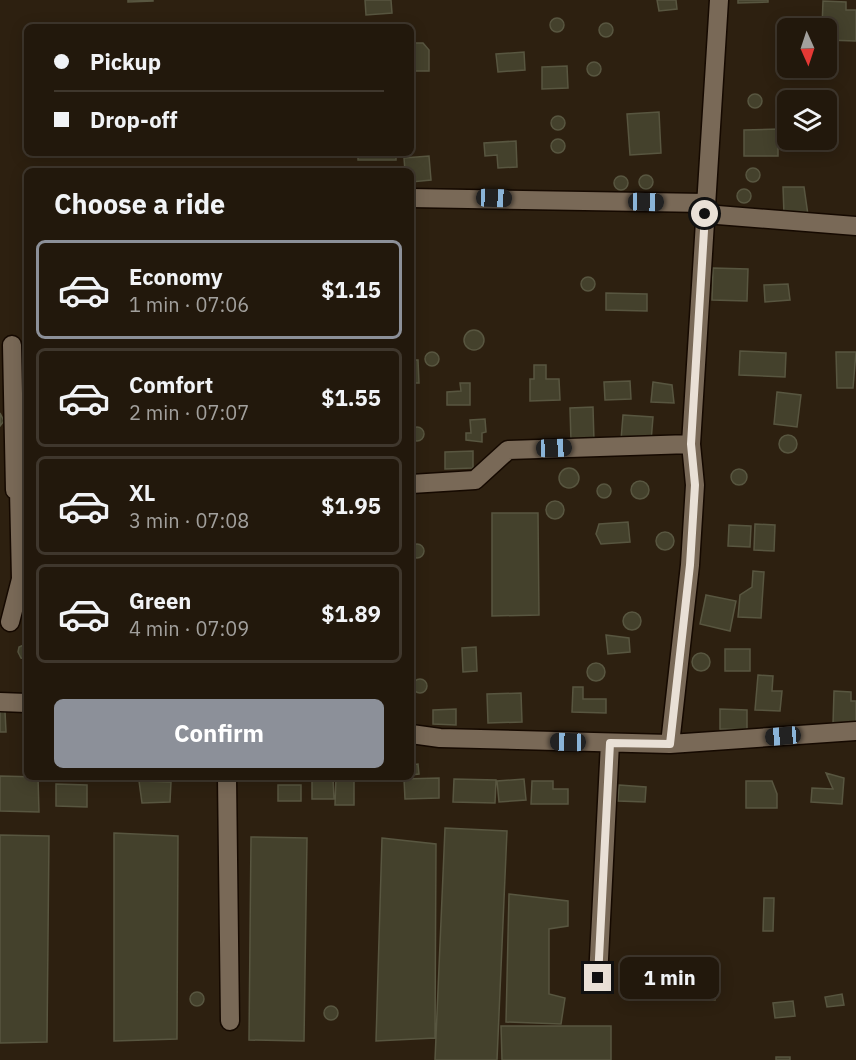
<!DOCTYPE html>
<html lang="en">
<head>
<meta charset="utf-8">
<style>
	body { margin:0; font-family:"IBM Plex Sans",sans-serif; background:#2a2115; color:#f1f3f6; height:100vh; display:flex; flex-direction:column; font-size:22px; white-space:nowrap }
	* { box-sizing:border-box; margin:0 }
	p { font-size:20px; color:#a2a09d }
	.icon { flex:none; width:33px; height:33px; fill:none; stroke:currentColor; stroke-width:2; stroke-linecap:round; stroke-linejoin:round }
	.map { position:relative; flex:1; overflow:hidden }
	.drawer { position:absolute; left:24px; top:168px; width:390px; height:612px; display:flex; flex-direction:column; background:#22180c; border-radius:9px; box-shadow:0 3px 15px #0003,0 0 0 2px #3f372d }
	.drawer>* { flex:none }
	.hud { position:absolute; left:24px; top:24px; width:390px; height:132px; border-radius:9px; box-shadow:0 3px 15px #0003,0 0 0 2px #3f372d; display:grid; align-content:center; height:132px; padding:0 30px; background:#22180c }
	.needle { width:39px; rotate:177deg }
	.tools { position:absolute; left:777px; top:18px; display:grid; gap:12px }
	.tools a { display:grid; place-items:center; width:60px; height:60px; border-radius:9px; background:#22180c; box-shadow:0 3px 15px #0003,0 0 0 2px #3f372d; font-size:30px }
	.end { position:absolute; width:27px; height:27px; margin:-14px; border:8px solid #e9e0d6; background:#111; box-shadow:0 0 0 3px #111 }
	.from { border-radius:50% }
	.bubble { position:absolute; height:42px; border-radius:9px; background:#22180c; box-shadow:0 3px 15px #0003,0 0 0 2px #3f372d; font-size:20px; font-weight:700; line-height:42px; text-align:center }
	.car { position:absolute; width:18px; height:36px; margin:-18px -9px; border-radius:8px; box-shadow:0 0 4px 2px #0007; background:linear-gradient(#222 24%,#8ab4d8 0 40%,#222 0 76%,#8ab4d8 0 86%,#222 0) }
	.hud b { display:flex; align-items:center; gap:21px; height:57px; font-size:22px }
	.hud b+b { border-top:2px solid #3f372d }
	.hud i { width:15px; height:15px; background:#f1f3f6 }
	ul { padding:0; list-style:none }
	li { display:flex; align-items:center; gap:18px; height:99px; margin:0 12px 9px; padding:0 18px; border:3px solid #3f372d; border-radius:9px }
	li div { flex:1 }
	li b { display:block; font-size:22px }
	li em { font-style:normal; font-weight:700 }
	li.current { border-color:#8c9099 }
	li>.icon { width:54px; height:54px; stroke-width:1.5 }
	h2 { padding:0 30px; font-size:27px; line-height:72px }
	.button { display:flex; gap:12px; margin-top:auto; padding:12px 30px }
	.button a { flex:1; height:69px; border-radius:9px; background:#8c9099; color:#fff; font-size:24px; font-weight:700; line-height:69px; text-align:center }
	.map>svg:first-child { display:block }
	.building { fill:#44412c; stroke:#585640; stroke-width:1.5 }
	.lines { fill:none; stroke-linecap:round; stroke-linejoin:round }
	.minor-casing { stroke:#150900; stroke-width:21 }
	.minor { stroke:#796957; stroke-width:18 }
	.route { stroke:#e9e0d6; stroke-width:8 }
</style>
</head>
<body>
<div class="map">
<svg width="856" height="1060" viewBox="0 0 856 1060">
	<rect width="100%" height="100%" fill="#2d2010"/>
	<path class="building" d="M128,0H153V1L128,2Z
		M365,0H391L392,13L366,15Z
		M657,0H676L677,9L659,11Z
		M738,0H768V2L738,3Z
		M823,1L846,2V10H856V41L826,40V28H822Z
		M550 25a7 7 0 1 1 14 0a7 7 0 1 1-14 0Z
		M599 30a7 7 0 1 1 14 0a7 7 0 1 1-14 0Z
		M194,23L195,27H167Z
		M411,43H423L429,50V71H411Z
		M524,52L525,70L498,72L496,54Z
		M587 69a7 7 0 1 1 14 0a7 7 0 1 1-14 0Z
		M567,66L568,88L542,89V67Z
		M748 101a7 7 0 1 1 14 0a7 7 0 1 1-14 0Z
		M659,112L661,153L630,155L627,114Z
		M551 123a7 7 0 1 1 14 0a7 7 0 1 1-14 0Z
		M778,129V156H744V130Z
		M551 146a7 7 0 1 1 14 0a7 7 0 1 1-14 0Z
		M793,140H809L808,151L793,150Z
		M516,141L517,167L498,168L497,155L485,156L484,143Z
		M358,153H396V160H358Z
		M429,156L431,180L411,182V171H405L404,158Z
		M746 175a7 7 0 1 1 14 0a7 7 0 1 1-14 0Z
		M184,168V171H160V169Z
		M639 182a7 7 0 1 1 14 0a7 7 0 1 1-14 0Z
		M614 183a7 7 0 1 1 14 0a7 7 0 1 1-14 0Z
		M783,187H804L808,215H784Z
		M737 196a7 7 0 1 1 14 0a7 7 0 1 1-14 0Z
		M713,268L748,269L747,301L712,300Z
		M581 284a7 7 0 1 1 14 0a7 7 0 1 1-14 0Z
		M788,284L790,300L765,302L764,285Z
		M606,293L647,294V311L606,310Z
		M464 340a10 10 0 1 1 20 0a10 10 0 1 1-20 0Z
		M740,351L786,353L785,377L739,375Z
		M425 359a7 7 0 1 1 14 0a7 7 0 1 1-14 0Z
		M836,352H856L853,388H837Z
		M411,360H418L419,383H411Z
		M534,365H546V379H559L560,400L530,401V379H534Z
		M630,381L631,399L605,400L604,382Z
		M653,382L672,385L674,403L651,402Z
		M460,383H470V405H447V392L461,391Z
		M777,392L801,395L797,427L774,424Z
		M593,407L594,441L571,442L570,408Z
		M0,413L4,421L0,426Z
		M623,415L653,417L651,442L621,440Z
		M485,419L486,432L482,433V442L466,440V433H471L470,420Z
		M410 434a7 7 0 1 1 14 0a7 7 0 1 1-14 0Z
		M779 444a9 9 0 1 1 18 0a9 9 0 1 1-18 0Z
		M473,451V468L445,469V452Z
		M559 478a10 10 0 1 1 20 0a10 10 0 1 1-20 0Z
		M731 477a8 8 0 1 1 16 0a8 8 0 1 1-16 0Z
		M631 490a9 9 0 1 1 18 0a9 9 0 1 1-18 0Z
		M597 491a7 7 0 1 1 14 0a7 7 0 1 1-14 0Z
		M546 510a9 9 0 1 1 18 0a9 9 0 1 1-18 0Z
		M492,513H538L539,615L492,616Z
		M628,522L630,542L601,544L596,534L599,524Z
		M755,524L775,525L774,551L754,550Z
		M729,525L751,526L750,547L728,546Z
		M656 541a9 9 0 1 1 18 0a9 9 0 1 1-18 0Z
		M410 551a7 7 0 1 1 14 0a7 7 0 1 1-14 0Z
		M753,571L764,572L761,618L738,617L740,595L752,587Z
		M706,595L736,601L730,631L700,624Z
		M623 621a9 9 0 1 1 18 0a9 9 0 1 1-18 0Z
		M606,635L629,638L630,652L608,654Z
		M26,644L27,645L26,659L21,658L18,652L19,647Z
		M476,647L477,671L463,672L462,648Z
		M725,649H750V671H725Z
		M692 662a9 9 0 1 1 18 0a9 9 0 1 1-18 0Z
		M587 672a9 9 0 1 1 18 0a9 9 0 1 1-18 0Z
		M758,675L773,676L772,691H782L780,711L755,710Z
		M413 686a7 7 0 1 1 14 0a7 7 0 1 1-14 0Z
		M573,687H583V699H606V713L572,712Z
		M834,691L851,692V701H856V725L833,724Z
		M521,693L522,722L488,723L487,694Z
		M456,709V725L433,724V710Z
		M720,709L747,710V730L720,729Z
		M0,710L5,711L6,732H0Z
		M418,764L419,774L411,775V765Z
		M826,773L844,778L842,804L811,802L812,788L833,789Z
		M0,776L38,777L39,812L0,811Z
		M312,777H333L334,799H312Z
		M336,777H354V805H335Z
		M439,778V798L405,799L404,779Z
		M454,779L496,780L495,803L453,802Z
		M524,779L526,800L499,802L497,781Z
		M139,781L171,782L170,802L142,803Z
		M532,781H553V789H568V804H531Z
		M746,781H772L777,794V808H746Z
		M56,784L87,785V807L56,806Z
		M278,785H301V801H278Z
		M619,785L646,787L645,802L618,801Z
		M445,828L507,831L497,1060H435Z
		M114,833L178,836L177,1039L114,1041Z
		M0,835L49,836L47,1042L0,1043Z
		M251,837L307,838L304,1041L249,1040Z
		M382,838L436,844L435,1038L376,1041Z
		M509,894L568,901V926L549,929V994L565,998L561,1024L506,1022Z
		M764,898H774L773,931H763Z
		M687,980L716,982L715,1000L686,997Z
		M190 999a7 7 0 1 1 14 0a7 7 0 1 1-14 0Z
		M842,994L844,1005L827,1007L825,997Z
		M793,1001L795,1016L775,1018L773,1003Z
		M324 1013a7 7 0 1 1 14 0a7 7 0 1 1-14 0Z
		M501,1026H611V1060H502Z
		M776,1057H790V1060H776Z"/>
	<g class="lines">
		<g class="minor-casing">
			<path id="minor" d="M411,198L706,203
				M705,214L856,226
				M12,345L15,490
				M411,484L475,480L508,450L691,444
				M10,622L21,579L19,490
				M0,702L27,703
				M411,734L440,738L670,744L856,731
				M670,744L690,565L695,485L691,444L719,0
				M227,777L230,1021
				M598,978L610,743"/>
		</g>
		<use href="#minor" class="minor"/>
	</g>
	<g class="lines">
		<path class="route" d="M598,978L610,743L670,744L690,565L695,485L691,444L705,214"/>
	</g>
</svg>
<div class="tools">
<a><svg class="needle" viewBox="-14 -14 28 28"><path d="M0-13l5 13h-10z" fill="#e53935"/><path d="M0 13l5-13h-10z" fill="#a2a09d"/></svg></a>
<a><svg class="icon" aria-label="layers" viewBox="0 0 24 24"><path d="M12 4l9 5-9 5-9-5zM3 14l9 5 9-5"/></svg></a>
</div>
<i class="end from" style="left:705px;top:214px"></i>
<i class="end" style="left:598px;top:978px"></i>
<div class="bubble" style="left:620px;top:957px;width:99px">1 min</div>
<i class="car" style="left:494px;top:198px;rotate:92deg"></i>
<i class="car" style="left:646px;top:202px;rotate:91deg"></i>
<i class="car" style="left:554px;top:448px;rotate:88deg"></i>
<i class="car" style="left:783px;top:736px;rotate:265deg"></i>
<i class="car" style="left:568px;top:742px;rotate:271deg"></i>
<div class="hud">
<b><i class="from"></i>Pickup</b>
<b><i></i>Drop-off</b>
</div>
<section class="drawer">
<h2>Choose a ride</h2>
<ul>
<li class="current"><svg class="icon" aria-label="car" viewBox="0 0 24 24"><path d="M5 17H2v-5l4-1 3-4h7l3 4 3 1v5h-3M9 17h6M6 11h13"/><circle cx="7" cy="17" r="2"/><circle cx="17" cy="17" r="2"/></svg><div><b>Economy</b><p>1 min · 07:06</p></div><em>$1.15</em></li>
<li><svg class="icon" aria-label="car" viewBox="0 0 24 24"><path d="M5 17H2v-5l4-1 3-4h7l3 4 3 1v5h-3M9 17h6M6 11h13"/><circle cx="7" cy="17" r="2"/><circle cx="17" cy="17" r="2"/></svg><div><b>Comfort</b><p>2 min · 07:07</p></div><em>$1.55</em></li>
<li><svg class="icon" aria-label="car" viewBox="0 0 24 24"><path d="M5 17H2v-5l4-1 3-4h7l3 4 3 1v5h-3M9 17h6M6 11h13"/><circle cx="7" cy="17" r="2"/><circle cx="17" cy="17" r="2"/></svg><div><b>XL</b><p>3 min · 07:08</p></div><em>$1.95</em></li>
<li><svg class="icon" aria-label="car" viewBox="0 0 24 24"><path d="M5 17H2v-5l4-1 3-4h7l3 4 3 1v5h-3M9 17h6M6 11h13"/><circle cx="7" cy="17" r="2"/><circle cx="17" cy="17" r="2"/></svg><div><b>Green</b><p>4 min · 07:09</p></div><em>$1.89</em></li>
</ul>
<div class="button"><a>Confirm</a></div>
</section>
</div>
</body>
</html>
